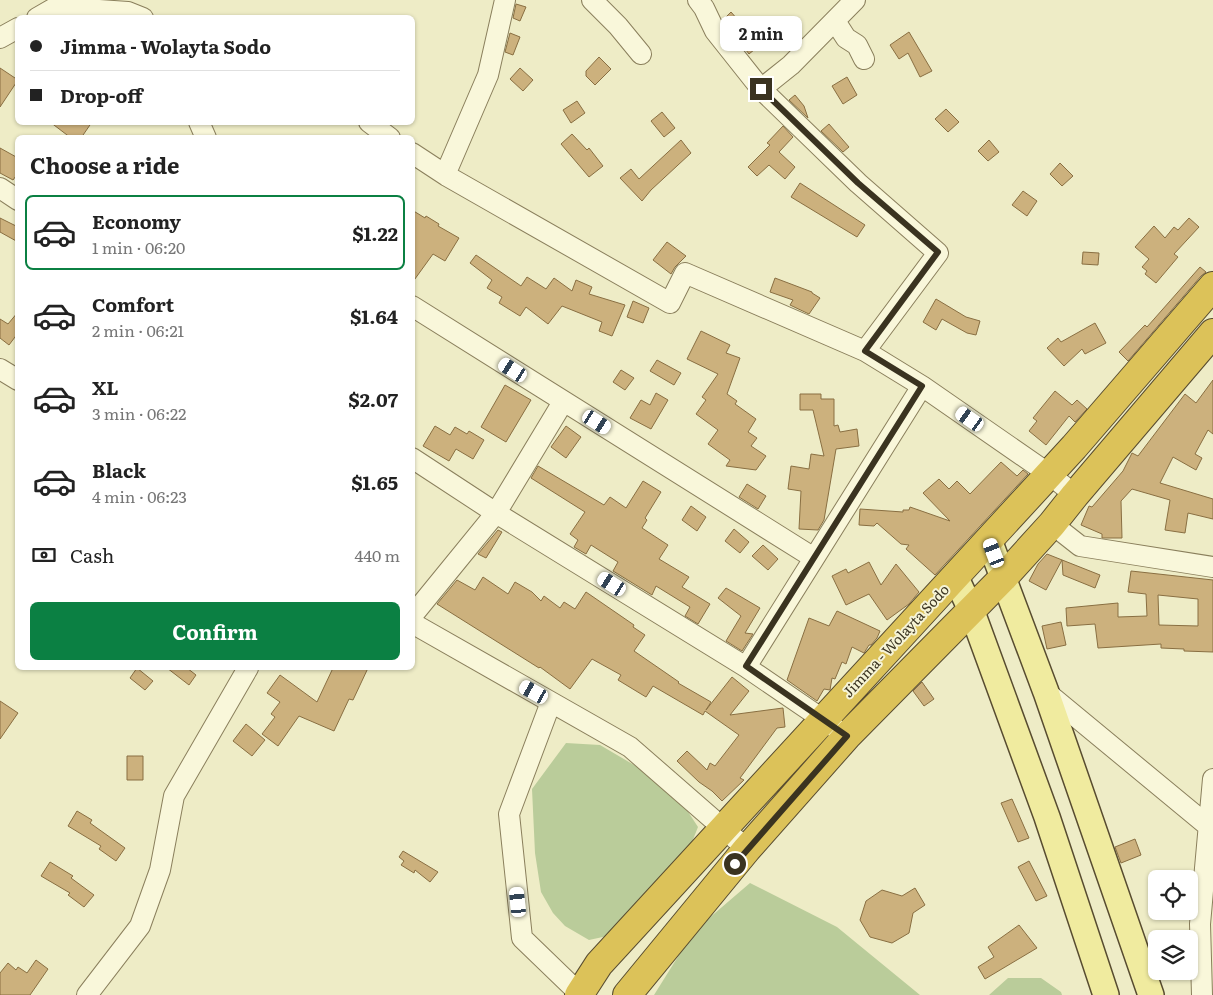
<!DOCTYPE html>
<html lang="en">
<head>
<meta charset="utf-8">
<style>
	body { margin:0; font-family:Literata,serif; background:#f6f6f6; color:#222; height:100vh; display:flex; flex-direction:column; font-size:19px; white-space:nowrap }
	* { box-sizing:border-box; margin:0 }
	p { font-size:16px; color:#767676 }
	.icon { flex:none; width:28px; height:28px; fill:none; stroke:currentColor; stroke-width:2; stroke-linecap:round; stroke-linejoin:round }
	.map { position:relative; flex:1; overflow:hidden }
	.drawer { position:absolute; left:15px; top:135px; width:400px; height:535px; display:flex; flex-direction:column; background:#fff; border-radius:8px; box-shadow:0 1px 4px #0004 }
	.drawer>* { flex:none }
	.guide { position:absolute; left:15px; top:15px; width:400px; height:110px; border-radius:8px; box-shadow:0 1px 4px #0004; display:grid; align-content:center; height:110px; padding:0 15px; background:#fff }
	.fabs { position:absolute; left:1148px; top:870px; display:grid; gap:10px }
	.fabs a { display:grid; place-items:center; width:50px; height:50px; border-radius:8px; background:#fff; box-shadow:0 1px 4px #0004; font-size:25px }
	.end { position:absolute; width:22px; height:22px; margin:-11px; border:6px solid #3a3320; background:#fff; box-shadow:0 0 0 2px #fff }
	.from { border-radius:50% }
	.bubble { position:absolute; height:35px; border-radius:8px; background:#fff; box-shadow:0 1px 4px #0004; font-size:16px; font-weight:700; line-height:35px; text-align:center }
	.car { position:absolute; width:15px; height:30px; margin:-15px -8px; border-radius:6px; box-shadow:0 0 4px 1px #0007; background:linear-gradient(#fff 24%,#345 0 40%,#fff 0 76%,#345 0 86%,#fff 0) }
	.guide b { display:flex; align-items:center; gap:18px; height:48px; font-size:19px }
	.guide b+b { border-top:1px solid #e0e0e0 }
	.guide i { width:12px; height:12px; background:#222 }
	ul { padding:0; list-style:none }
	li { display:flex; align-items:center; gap:15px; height:75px; margin:0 10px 8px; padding:0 5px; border:2px solid transparent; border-radius:8px }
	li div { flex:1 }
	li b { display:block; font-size:19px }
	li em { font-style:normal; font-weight:700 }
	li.active { border-color:#0b8043 }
	li>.icon { width:45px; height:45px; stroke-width:1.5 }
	h2 { padding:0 15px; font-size:22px; line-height:60px }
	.pay { display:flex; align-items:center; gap:12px; height:55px; padding:0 15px; font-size:19px }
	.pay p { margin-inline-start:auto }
	.primary-button { display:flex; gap:10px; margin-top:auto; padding:10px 15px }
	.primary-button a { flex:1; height:58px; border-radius:8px; background:#0b8043; color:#fff; font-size:20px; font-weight:700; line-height:58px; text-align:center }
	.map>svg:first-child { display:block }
	.green { fill:#bacc9a }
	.building { fill:#ccb17d; stroke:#896f42; fill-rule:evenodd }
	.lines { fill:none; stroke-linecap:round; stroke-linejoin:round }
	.minor-casing { stroke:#8a7f5c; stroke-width:22 }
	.major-casing { stroke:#584c30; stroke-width:28 }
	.highway-casing { stroke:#584c30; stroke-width:30 }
	.minor { stroke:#f9f7da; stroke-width:20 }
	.major { stroke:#f0eb9f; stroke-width:25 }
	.highway { stroke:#dcc259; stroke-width:28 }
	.route { stroke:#3a3320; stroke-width:6 }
	.labels { text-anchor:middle; stroke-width:4; stroke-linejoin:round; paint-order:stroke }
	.street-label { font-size:14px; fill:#3a3320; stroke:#f6f4d6 }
</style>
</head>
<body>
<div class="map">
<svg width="1213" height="995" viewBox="0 0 1213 995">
	<rect width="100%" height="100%" fill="#eeecc6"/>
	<path class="green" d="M566,743L600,745L646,772L681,801L698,827L686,857L612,935L589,940L565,926L553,913L541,892L535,853L532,789Z
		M750,883L837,927L920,995H654L694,931Z
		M1008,978H1041L1061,992L1062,995H989Z"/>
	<path class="building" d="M516,4L526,7L520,21L513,18Z
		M731,12L760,45L749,54L723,20Z
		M909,32L932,71L920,77L908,53L899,59L890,45Z
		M510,33L520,37L513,55L505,52Z
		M599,57L611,69L595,85L586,76V71Z
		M0,68L18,80L0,107Z
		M520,68L533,80L523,91L510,79Z
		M847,77L857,95L843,104L832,86Z
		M795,95L804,106L808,118L789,100Z
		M577,101L585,113L571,123L563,110Z
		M946,109L959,122L948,132L935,119Z
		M662,112L675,128L664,137L651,121Z
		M50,122H92L81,138H71Z
		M829,124L849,147L843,152L821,131Z
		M783,126L793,137L779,152L795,167L785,179L769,165L757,176L748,167L770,145L767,143Z
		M572,134L587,150L589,148L603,166L589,177L561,144Z
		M681,140L691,153L651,190L642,201L620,178L631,169L639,179Z
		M989,140L999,152L988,161L978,151Z
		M0,148L18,158V173L13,180L0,173Z
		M1060,163L1073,176L1062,186L1050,174Z
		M800,183L865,225L857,237L791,197Z
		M1023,191L1037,201L1027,216L1012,205Z
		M412,210L425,218L426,216L439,224L438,226L459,238L445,261L433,254L412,283Z
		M0,218L18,227V242L0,232Z
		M1189,218L1199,227L1174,254L1178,257L1156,283L1145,274L1147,271L1142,267L1149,259L1135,247L1154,226L1165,238L1174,227L1178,230Z
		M667,242L686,256L675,267L671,274L653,260Z
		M1083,252L1099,253L1098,265L1082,264Z
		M476,255L521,286L527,277L546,289L554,278L572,291L576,280L592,287L589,294L625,305L612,336L599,331L602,322L562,306L548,324L526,307L520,316L499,303L502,297L487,288L492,280L470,263Z
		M1200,267L1206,272L1201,276L1128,361L1119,352L1145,325L1147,327Z
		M775,278L812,292V293L820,298L809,314L790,305L793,300L770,292Z
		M936,299L966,317L980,321L976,335L967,333L942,319L936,330L923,322Z
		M633,301L649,308L643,323L627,317Z
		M18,312V333L9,345L0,338V319L8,324Z
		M1095,323L1106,343L1085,354L1082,349L1064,366L1047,348L1058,338L1061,342Z
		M701,331L730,345L726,353L740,358L727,394L737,401L735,404L756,419L748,432L757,438L751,446L766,456L756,470L726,466L730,460L708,444L718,430L696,414L706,400L702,397L718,374L687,359Z
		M657,360L681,373L674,385L650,371Z
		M621,370L634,378L625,390L613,382Z
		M1213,380V434L1208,430L1195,454L1202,458L1196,470L1173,457L1160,483L1213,499V519L1188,513L1185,533L1165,530L1170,500L1132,489L1121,501L1122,538H1102V534L1081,525L1089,506L1092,507L1123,471L1132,453L1138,456L1185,394L1196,403Z
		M505,385L531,400L506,442L481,427Z
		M1055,391L1072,405L1077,400L1087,409L1075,422L1069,416L1046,445L1029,431L1037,421L1033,418Z
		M656,393L668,400L651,429L630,418L641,400L650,405Z
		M800,394H821V399H834V426L838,425L840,432L857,429L859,446L836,449L824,520L818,530L799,529L801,491L788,489L791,466L809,469L811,454L824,456L813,410H800Z
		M435,426L450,435L455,427L467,434L469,431L484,440L473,459L456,449L449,461L423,446Z
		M566,426L581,437L566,458L551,447Z
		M1001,462L1017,476L1023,470L1028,474L935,575L906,549L909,545L901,544L877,523L874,526L859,525L860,509L903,512V510H909L910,507L950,521L923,493L939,479L949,489L957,481L970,494Z
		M538,466L604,505L610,497L626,508L643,481L661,492L645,518L647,520L642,528L668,545L659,559L689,577L682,587L710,604L698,624L685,616L690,607L656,586L652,595L613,571L618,562L591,545L586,554L574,547L578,540L570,534L585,512L531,478Z
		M747,484L766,496L758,509L739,497Z
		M691,506L706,517L697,531L682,520Z
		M734,529L749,542L740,553L725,541Z
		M498,530L502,532L486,558L478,554Z
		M763,545L778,559L768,570L752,556Z
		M1047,554L1100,575L1095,588L1063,575L1062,560L1046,590L1029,581L1038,564Z
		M869,562L881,585L896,564L919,592L909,604L887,620L869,594L846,605L832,576L846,569L848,573Z
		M1131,571L1213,580V652L1184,651V649L1161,648V644L1098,648L1095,624L1067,626L1066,608L1118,603V617L1147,616L1146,594L1128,592ZM1158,595L1198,599V626L1159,625Z
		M483,577L508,594L515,582L532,592L541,601L544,596L560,608L564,602L575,609L586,592L634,625L633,627L645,635L634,651L679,682L678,683L711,702L706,710L732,677L749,691L730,715L783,708L785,727L777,728L740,778L744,780L722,801L712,791L699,782L677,761L687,751L707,770L710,763L715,766L739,735L705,711L703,715L653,686L646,697L618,680L621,675L592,659L570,689L540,667L539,668L437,604L457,580L475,590Z
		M726,588L760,608L745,633L753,634L742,651L726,641L741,616L718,598Z
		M837,611L880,631L877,638L871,645H869L864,653L852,647L846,664L842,662L835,679L832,678L830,690L824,689L817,701L787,680L809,618L829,626Z
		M1061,622L1066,645L1047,649L1042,626Z
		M137,668L153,681L145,690L130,678Z
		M167,668H187L196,675L189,685Z
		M333,668H368L353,700L349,699L334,731L299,716L278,746L262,734L275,717L271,714L280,702L267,693L280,675L317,702Z
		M922,682L934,699L924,706L913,691Z
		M0,701L18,713L0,739Z
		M246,724L265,740L252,756L233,741Z
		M127,756H143V780H127Z
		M1012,799L1029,838L1018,842L1001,803Z
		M77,811L92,820L90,823L125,848L116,861L99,849L101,846L68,826Z
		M1135,839L1141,855L1121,863L1115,847Z
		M403,851L438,872L430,882L415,870L414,873L401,865L404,861L399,857Z
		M1029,861L1047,896L1036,901L1018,867Z
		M50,862L73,876L71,878L94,895L84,907L68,895L70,893L41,876Z
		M915,888L925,905L913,913L909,933L892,943L870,937L860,920L866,901L882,890L902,896Z
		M1019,925L1037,948L985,979L978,967L994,957L988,947Z
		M36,960L48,969L30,995H0V973L8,963L16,970L18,967L27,973Z"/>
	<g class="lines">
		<g class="minor-casing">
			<path id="minor" d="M592,0L618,26L641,54
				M698,0L704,8L715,31L761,89L858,183L938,253L865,351
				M37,18L56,7L128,12L143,18
				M835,21L846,38L857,45L864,59
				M0,38L18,28
				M761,89L791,65L855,0
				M199,122L206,138
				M369,122L390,138
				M412,153L447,176L670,303L685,273L865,351L922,386L1049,474L1075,495
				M447,176L448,168L488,75L505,0
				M0,188L18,200
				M412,306L814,558
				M0,369L18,380
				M412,458L496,513L746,667L834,727
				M1052,524L1080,546L1213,567
				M412,616L496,513L563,402
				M412,623L630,747L747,849
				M746,667L922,386
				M1046,692L1213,830
				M551,702L509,814L522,938L581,995
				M87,995L140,926L160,870L174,796L248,668
				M1202,995L1200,924L1213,779"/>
		</g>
		<g class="major-casing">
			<path id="major" d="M989,540L1046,692L1151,995
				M955,576L972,612L1047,817L1106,995"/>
		</g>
		<g class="highway-casing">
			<path id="highway" d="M579,995L599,964L1074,447L1213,286
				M627,995L747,849L847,736L1003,578L1052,524L1075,495L1213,333"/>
		</g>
		<use href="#minor" class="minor"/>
		<use href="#major" class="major"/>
		<use href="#highway" class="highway"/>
	</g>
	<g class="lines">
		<path class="route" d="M735,864L847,736L746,666L922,386L865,351L938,252L858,183L761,89"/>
	</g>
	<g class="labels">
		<g class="street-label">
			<text transform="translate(896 641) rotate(-47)" y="5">Jimma - Wolayta Sodo</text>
		</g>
	</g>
</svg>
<div class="fabs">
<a><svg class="icon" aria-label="locate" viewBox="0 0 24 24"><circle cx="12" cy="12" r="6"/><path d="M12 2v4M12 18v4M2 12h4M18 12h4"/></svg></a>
<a><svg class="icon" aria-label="layers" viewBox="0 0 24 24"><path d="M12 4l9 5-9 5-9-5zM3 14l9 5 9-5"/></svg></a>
</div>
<i class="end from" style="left:735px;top:864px"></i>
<i class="end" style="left:761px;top:89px"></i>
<div class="bubble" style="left:720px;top:16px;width:82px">2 min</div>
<i class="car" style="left:513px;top:370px;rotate:303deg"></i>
<i class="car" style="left:970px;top:419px;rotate:305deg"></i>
<i class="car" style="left:597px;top:422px;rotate:122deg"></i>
<i class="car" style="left:994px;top:553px;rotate:339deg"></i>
<i class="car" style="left:612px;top:584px;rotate:302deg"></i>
<i class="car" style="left:534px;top:692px;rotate:299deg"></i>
<i class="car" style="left:518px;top:902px;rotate:354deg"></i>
<div class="guide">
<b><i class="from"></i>Jimma - Wolayta Sodo</b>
<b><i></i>Drop-off</b>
</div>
<section class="drawer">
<h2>Choose a ride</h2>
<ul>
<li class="active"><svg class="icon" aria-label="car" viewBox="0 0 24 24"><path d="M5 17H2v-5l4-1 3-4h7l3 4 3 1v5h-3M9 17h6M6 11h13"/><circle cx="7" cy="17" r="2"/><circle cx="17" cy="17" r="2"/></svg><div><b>Economy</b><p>1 min · 06:20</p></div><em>$1.22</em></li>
<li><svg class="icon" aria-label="car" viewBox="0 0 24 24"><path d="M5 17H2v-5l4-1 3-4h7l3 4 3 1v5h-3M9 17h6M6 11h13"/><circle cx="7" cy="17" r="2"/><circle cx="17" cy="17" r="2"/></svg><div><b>Comfort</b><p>2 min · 06:21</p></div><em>$1.64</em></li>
<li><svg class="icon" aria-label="car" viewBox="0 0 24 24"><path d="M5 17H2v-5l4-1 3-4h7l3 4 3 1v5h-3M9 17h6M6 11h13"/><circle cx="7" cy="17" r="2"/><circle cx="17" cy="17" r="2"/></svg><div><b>XL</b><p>3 min · 06:22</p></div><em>$2.07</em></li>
<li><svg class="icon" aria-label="car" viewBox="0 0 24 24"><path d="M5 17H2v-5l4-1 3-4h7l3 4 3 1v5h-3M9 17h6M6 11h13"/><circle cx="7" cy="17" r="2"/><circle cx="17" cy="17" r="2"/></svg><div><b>Black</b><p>4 min · 06:23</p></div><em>$1.65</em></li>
</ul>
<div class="pay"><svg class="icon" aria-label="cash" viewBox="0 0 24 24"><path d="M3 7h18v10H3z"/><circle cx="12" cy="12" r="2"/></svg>Cash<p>440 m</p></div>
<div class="primary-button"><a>Confirm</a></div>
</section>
</div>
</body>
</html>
